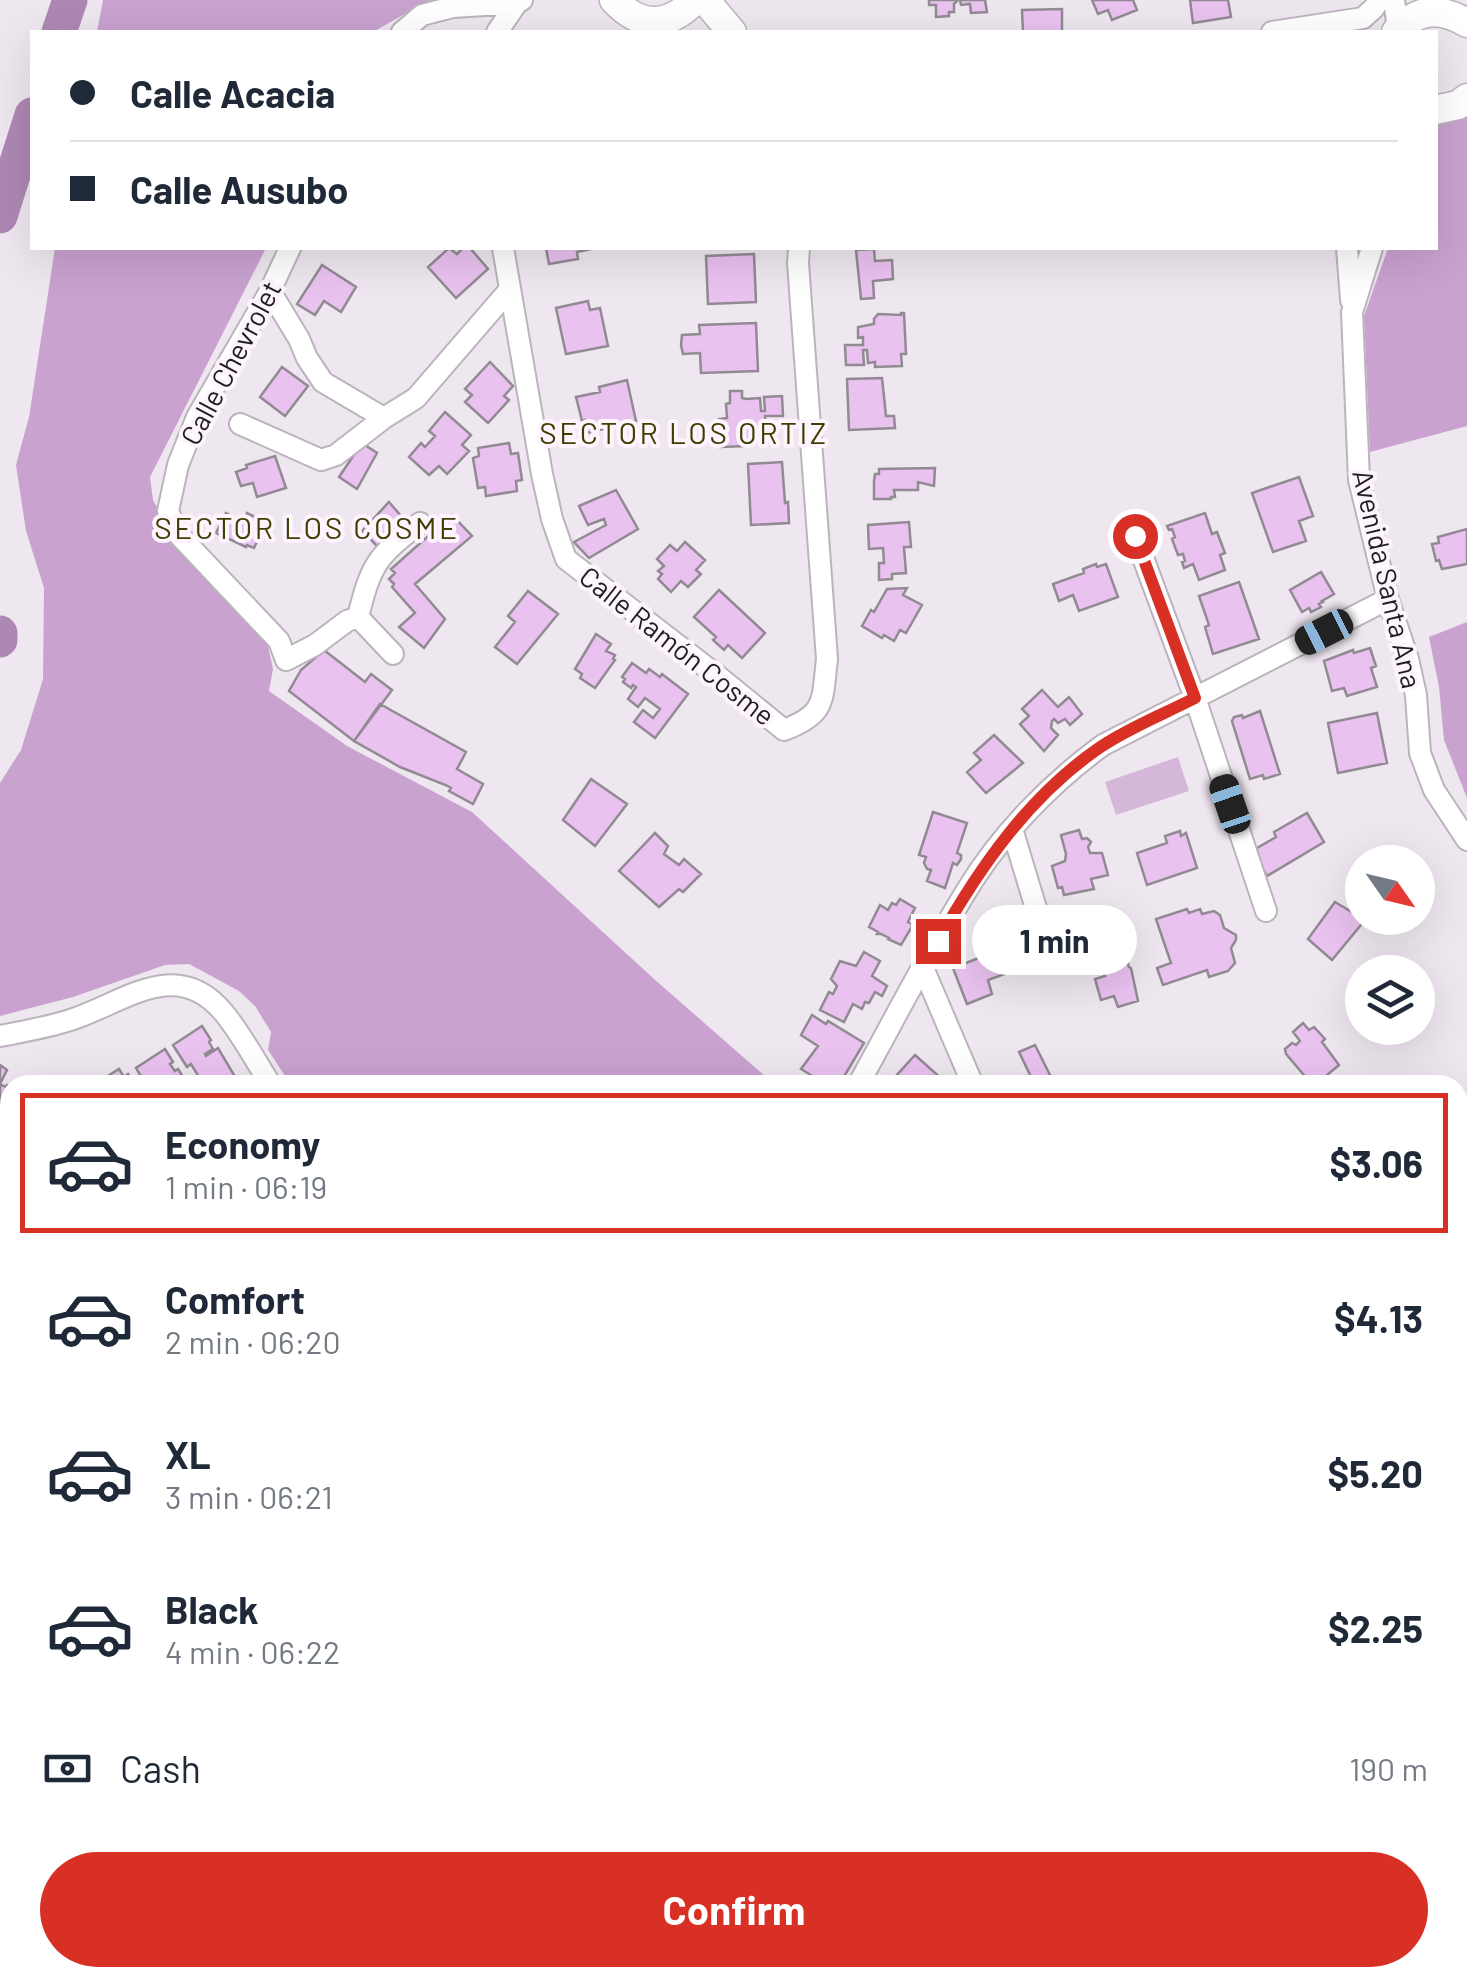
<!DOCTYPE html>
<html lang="en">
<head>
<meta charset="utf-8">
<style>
	body { margin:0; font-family:Barlow,sans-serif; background:#f6f6f7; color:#1f2937; height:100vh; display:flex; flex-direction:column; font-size:38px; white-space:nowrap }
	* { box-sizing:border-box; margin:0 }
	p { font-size:32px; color:#747a83 }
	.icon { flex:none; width:55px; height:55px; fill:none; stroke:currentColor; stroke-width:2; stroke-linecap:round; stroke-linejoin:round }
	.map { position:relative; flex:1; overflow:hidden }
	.drawer { position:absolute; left:0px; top:1075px; width:1468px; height:912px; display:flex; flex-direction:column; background:#fff; border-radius:30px 30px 0 0; box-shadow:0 10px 40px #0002 }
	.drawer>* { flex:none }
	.guide { position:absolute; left:30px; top:30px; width:1408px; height:220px; border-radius:0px; box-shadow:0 10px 40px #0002; display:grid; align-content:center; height:220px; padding:0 40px; background:#fff }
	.needle { width:65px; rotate:124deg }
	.tools { position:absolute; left:1345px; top:845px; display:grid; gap:20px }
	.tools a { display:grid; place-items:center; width:90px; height:90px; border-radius:50%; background:#fff; box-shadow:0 10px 40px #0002; font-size:50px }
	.end { position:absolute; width:45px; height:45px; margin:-22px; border:12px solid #d93025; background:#fff; box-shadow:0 0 0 5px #fff }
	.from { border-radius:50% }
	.bubble { position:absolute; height:70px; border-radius:35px; background:#fff; box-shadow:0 10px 40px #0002; font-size:32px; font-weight:700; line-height:70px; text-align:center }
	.car { position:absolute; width:30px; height:60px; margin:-30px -15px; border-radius:12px; box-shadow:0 0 8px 2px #0007; background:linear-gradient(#222 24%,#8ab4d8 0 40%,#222 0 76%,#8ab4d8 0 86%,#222 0) }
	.guide b { display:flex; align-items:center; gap:35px; height:95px; font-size:38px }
	.guide b+b { border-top:2px solid #e0e1e3 }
	.guide i { width:25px; height:25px; background:#1f2937 }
	ul { padding:18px 0 0; list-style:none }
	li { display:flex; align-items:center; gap:30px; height:140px; margin:0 20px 15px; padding:0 20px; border:5px solid transparent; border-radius:0px }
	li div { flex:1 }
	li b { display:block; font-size:38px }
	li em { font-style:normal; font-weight:700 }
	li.on { border-color:#d93025 }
	li>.icon { width:90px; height:90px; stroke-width:1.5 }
	.pay { display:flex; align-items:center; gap:25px; height:110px; padding:0 40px; font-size:38px }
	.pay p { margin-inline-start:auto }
	.action { display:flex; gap:20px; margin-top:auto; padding:20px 40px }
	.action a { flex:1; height:115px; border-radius:60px; background:#d93025; color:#fff; font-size:40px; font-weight:700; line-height:115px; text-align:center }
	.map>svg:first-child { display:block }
	.built { fill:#e6d9e8 }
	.green { fill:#d5b8d9 }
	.forest { fill:#c9a2cf }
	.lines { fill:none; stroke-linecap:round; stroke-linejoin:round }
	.river { stroke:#ae88b4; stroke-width:35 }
	.building { fill:#eac2f0; stroke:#928a93; stroke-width:2.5 }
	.minor-casing { stroke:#bcb4bd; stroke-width:24 }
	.major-casing { stroke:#bcb4bd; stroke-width:31 }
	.minor { stroke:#fff; stroke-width:20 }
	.major { stroke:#fff; stroke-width:28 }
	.route { stroke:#d93025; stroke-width:12 }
	.labels { text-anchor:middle; stroke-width:8; stroke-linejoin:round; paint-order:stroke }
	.street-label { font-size:28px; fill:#201d21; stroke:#fdf4fe }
	.neighbourhood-label { font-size:30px; letter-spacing:2.5px; fill:#3c3f00; stroke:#fdf4fe }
</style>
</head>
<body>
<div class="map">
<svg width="1467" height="1986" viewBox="0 0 1467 1986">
	<rect width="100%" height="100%" fill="#efe7f0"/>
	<path class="built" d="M1458,1951L1467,1965V1986H1383L1394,1978H1458Z"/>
	<path class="green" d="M1178,757L1189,791L1116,815L1105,782Z"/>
	<path class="forest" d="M103,0H449L408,12L373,32H97Z
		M1467,116V426L1370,452L1364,316L1388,248H1435V124Z
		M55,248H266L150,477L153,500L167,524L248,613L268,646L273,669L269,691L347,746L472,812L653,978L775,1085H291L268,1050L271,1032L255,1006L239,991L189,964L165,965L73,997L0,1016V783L21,750L43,679L44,588L26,531L16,465L29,417Z
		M1467,622V798L1444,740L1439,687L1429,637Z"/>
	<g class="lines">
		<path class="river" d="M59,32L70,0
			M0,216L32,115
			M0,633V640"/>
	</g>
	<path class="building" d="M929,0H958L954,4V12H949V16L936,17V5H929Z
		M960,0H985L987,12L971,13L970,4L961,5Z
		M1092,0H1133L1137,10L1112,20L1108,10L1098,14Z
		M1190,0H1228L1231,17L1193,23Z
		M1062,9V32H1023L1022,10Z
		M449,248L457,254L463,248H470L488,269L456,298L428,267Z
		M546,248H590L591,249L577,252L578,259L549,264Z
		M874,249L875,261L892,260L893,279L873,281L874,298L861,299L856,250Z
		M754,254L756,302L708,304L706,256Z
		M322,265L356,287L341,312L324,301L315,315L297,304Z
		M588,301L590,310L600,308L608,346L566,354L556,308Z
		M901,313H904L906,354H901L902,366L875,367V362L868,363L867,350H863L864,365H846L845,345H863V337L858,338V327L874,324V319L878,314L901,315Z
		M756,323L758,371L701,373L700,353L683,354L681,345L682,335L700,334L699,325Z
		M490,362L513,386L504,396L509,400L488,423L465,402L472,395L465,389Z
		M282,367L308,386L285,416L260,397Z
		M882,378L886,416H894L895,428L849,430L847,379Z
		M627,380L636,421L587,433L585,420L582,421L576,397L600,392L599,387Z
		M730,391H742V398L746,399L760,398L761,411H765L764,397L782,396L783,416H765L767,436H752V441L748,446L720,447L719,419L727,418L726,404L730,403Z
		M445,412L471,435L462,445L469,451L447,474L439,466L429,475L409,457L421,443L425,447L435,436L429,431Z
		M362,443L377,453L357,489L339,477Z
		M509,443L511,454L518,453L522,480L516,481L517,491L486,496L485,487L478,488L473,458L479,456L478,448Z
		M275,456L286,488L257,497L253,483L241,486L236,472L247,468L246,465Z
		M782,462L785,503L788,502L789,523L751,525L748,464Z
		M935,468L934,486L918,482V490H894L895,497H891V499H874V481L875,474H879V469Z
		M1299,477L1313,516L1299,521L1306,541L1273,552L1252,493Z
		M616,490L638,529L589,558L574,542L606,525L604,519L588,525L579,506Z
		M389,502L407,523L379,548L362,531Z
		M226,513L244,522L247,513L259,519L255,527L262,531L254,548L247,545L246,547L216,533Z
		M1205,513L1212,534L1217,532L1225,553L1220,555L1225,570L1199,580L1193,564L1184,568L1182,562L1185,561L1183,554L1178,555L1172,539L1175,537L1172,529L1169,530L1167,526Z
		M452,515L472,536L415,584L445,619L424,648L399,627L415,613L392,587L394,584L389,579L395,573L391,569Z
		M909,522L911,547H904L906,573L892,574V579L879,580V563H884L883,548L869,549L868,525Z
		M1467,529V564L1442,569L1439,560L1436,561L1432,544L1439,543L1438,537Z
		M685,542L705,560L696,570L701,574L688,587L681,581L671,592L658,579L662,574L658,571L664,566L657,559L670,545L677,551Z
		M1096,564L1097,567L1106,564L1118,597L1079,611L1073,595L1059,601L1053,584L1084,573L1083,569Z
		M1321,572L1334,594L1322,601L1323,602L1319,604L1321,607L1311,612L1309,608L1302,612L1290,590Z
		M1239,582L1259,639L1213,654L1205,627L1209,625L1199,596Z
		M907,588L903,595L922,605L906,633L900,630L894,641L884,635L882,638L862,626L871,610L874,612L887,589Z
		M719,590L765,633L742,658L728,645L724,650L713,640L716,637L694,617Z
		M528,591L558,614L517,664L495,647L515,622L508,616Z
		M596,634L611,644L606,651L615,655L613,659L615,660L595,688L580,678L582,674L575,669Z
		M1370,648L1376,666L1371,668L1377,687L1347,696L1344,688L1332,691L1324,661L1353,650L1354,653Z
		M324,650L365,682L371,674L392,690L354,741L289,691L301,670Z
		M632,663L646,673L649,669L660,677L662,674L688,694L655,738L634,722L643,710L653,718L660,709L645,698L638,707L628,699L636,687L633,685L631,688L623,682L625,679L622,677Z
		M1042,690L1058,707L1069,697L1082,714L1070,725L1065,719L1058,723L1054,719L1052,721L1051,728L1058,735L1044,751L1020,724L1029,716L1022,709Z
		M380,704L466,752L457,769L483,784L473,804L449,791L451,788L448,786L400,767L354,741Z
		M1260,711L1280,774L1264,779L1263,775L1250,779L1232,721L1234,717L1242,715L1243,718Z
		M1377,713L1387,763L1338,773L1328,723Z
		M994,735L1023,763L986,793L967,772L981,760L974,753Z
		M591,779L627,804L595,846L563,820Z
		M933,812L967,823L957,853L961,855V859L957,865L953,863L945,888L927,881L931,870L927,869L924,863L926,857L919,855Z
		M1307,813L1324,842L1267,876L1252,851L1276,837L1274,832Z
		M1079,830L1082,839L1087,838L1091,842L1088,847L1090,853H1102L1108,875L1091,879L1094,889L1064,895L1062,887L1058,888L1052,866L1065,861L1066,854L1061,835Z
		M1180,831L1181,836L1186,833L1197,868L1147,885L1137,853L1167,843L1165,836Z
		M655,833L668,846L664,854L679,865L684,859L701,874L683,892L679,889L659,907L619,871Z
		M900,899L915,908L908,922L913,925L901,945L888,939L889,938L881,934H877L878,932L869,927L880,905L888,910L892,903L896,905Z
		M1335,902L1365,920L1332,960L1308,939Z
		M1187,909L1189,913L1200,909L1202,914L1214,911L1220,915L1224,928L1236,935V940L1231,948L1235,963L1228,971L1209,977L1207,970L1163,985L1157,968L1171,963L1156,919Z
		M993,928L1010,972L988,980L992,994L967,1004L953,968L984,956L975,935Z
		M1125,946L1128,955L1126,958L1129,967L1131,968L1138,1001L1118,1007L1114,996L1101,1000L1095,979L1105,976L1096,955Z
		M864,952L880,961L872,976L887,986L882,996L875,992L869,1003L865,1002L862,1009L853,1004L844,1022L820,1010L829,992L833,994L837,986L831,979L840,961L856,966Z
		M812,1015L826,1024L828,1021L864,1043L839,1085H827L801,1069L818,1046L801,1035Z
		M1303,1023L1309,1030L1314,1027L1325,1039L1322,1042L1339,1065L1320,1081H1309L1286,1054L1285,1049L1292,1043L1296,1045L1300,1041L1293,1032Z
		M202,1026L211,1040L209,1042L213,1049L205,1054L206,1056L218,1048L237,1080L229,1085H198L202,1082L191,1064L187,1067L173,1045Z
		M1035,1045L1055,1085H1015L1031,1077L1019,1052Z
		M165,1049L173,1062L170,1064L175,1071L178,1069L188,1085H146L136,1068Z
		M915,1055L943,1080L938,1085H906L896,1076Z
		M0,1065L7,1070L0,1084L6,1087L7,1085L10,1086V1122L5,1119L3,1123L0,1121Z
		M119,1069L124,1077L128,1074L135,1085H102L100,1081Z
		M10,1182V1221L0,1214V1197Z
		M0,1230L5,1234L2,1239L4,1241L10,1232V1275L0,1267Z
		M0,1281L10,1288V1298L5,1306L10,1309L0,1323Z
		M4,1414L9,1417L10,1415V1436L0,1430V1419Z
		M0,1445L10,1455V1493L0,1486Z
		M1460,1507L1467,1520V1544L1461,1547L1463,1552L1460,1555L1458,1554V1508Z
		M10,1589V1647L0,1643V1618L3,1615L0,1613V1604Z
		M3,1667L10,1672L8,1680L10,1682V1726L0,1738V1670Z
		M1466,1697H1467V1741L1466,1738L1461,1739V1724L1458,1725V1705L1467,1703Z
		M268,1978H302L297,1986H286Z
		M331,1978H399L395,1984L397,1986H391L383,1981L380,1986H342Z
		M483,1978H517L531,1986H485L486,1984L481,1981Z
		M888,1978H922V1986H888L891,1978Z
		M1195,1978H1252L1243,1986H1202Z"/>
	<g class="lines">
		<g class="minor-casing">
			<path id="minor" d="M1394,0L1398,29
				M402,32L422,15L453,7L517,3L522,0
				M497,32L517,3
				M1272,32L1363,18L1374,8L1379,0
				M290,248L270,291L197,417L178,465L168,511L178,534L279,641L286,660L315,645L347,621L358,617L393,654
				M503,248L542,474L552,519L566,559L719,677L784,730C827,714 822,700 827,659L798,263L799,248
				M1347,248L1351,300
				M1372,248L1352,312L1359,480L1388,599L1408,659L1416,695L1420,753L1434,790L1467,840
				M270,291L299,339L307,358L323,382L384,418
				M240,424L321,460L336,455L384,418L416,398L510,289
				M1135,536L1195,698L1266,911
				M358,617C371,564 377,556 420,523
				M1012,829L1052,961
				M923,968L973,1085
				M0,1036C25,1031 52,1027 76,1018C127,1000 178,957 224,1013C242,1035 256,1062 271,1085
				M858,1085C894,1020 928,953 967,890C1001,834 1051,783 1103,745L1388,599
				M0,1368L10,1355
				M1458,1777L1467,1775
				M0,1811L10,1794
				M1458,1903L1467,1898
				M1458,1923L1467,1937
				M209,1986L211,1978
				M440,1986L445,1978
				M794,1986L802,1978
				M952,1986L969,1978
				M1343,1986L1355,1978"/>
		</g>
		<g class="major-casing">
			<path id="major" d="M614,0C640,28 668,28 695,0
				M705,0L732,32
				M1396,32C1417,8 1440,7 1467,23
				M1435,110L1458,105L1467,98"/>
		</g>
		<use href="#minor" class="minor"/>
		<use href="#major" class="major"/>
	</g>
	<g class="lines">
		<path class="route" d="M938,941C979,868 1029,796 1099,748C1128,728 1164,714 1195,698L1135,536"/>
	</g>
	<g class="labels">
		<g class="street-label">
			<text transform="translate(231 363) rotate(-62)" y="10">Calle Chevrolet</text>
			<text transform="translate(1387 579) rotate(77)" y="10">Avenida Santa Ana</text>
			<text transform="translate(677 646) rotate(38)" y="10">Calle Ramón Cosme</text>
		</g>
		<g class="neighbourhood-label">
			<text x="684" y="444">SECTOR LOS ORTIZ</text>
			<text x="307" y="539">SECTOR LOS COSME</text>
		</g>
	</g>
</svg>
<div class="tools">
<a><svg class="needle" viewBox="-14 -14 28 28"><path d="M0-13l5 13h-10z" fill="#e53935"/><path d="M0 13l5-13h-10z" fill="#747a83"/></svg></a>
<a><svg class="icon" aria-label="layers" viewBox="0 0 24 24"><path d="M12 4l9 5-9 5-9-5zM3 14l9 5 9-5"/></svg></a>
</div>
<i class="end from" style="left:1135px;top:536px"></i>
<i class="end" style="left:938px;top:941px"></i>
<div class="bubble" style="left:972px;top:905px;width:165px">1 min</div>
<i class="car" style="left:1324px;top:632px;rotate:243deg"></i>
<i class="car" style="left:1230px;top:804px;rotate:341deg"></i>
<div class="guide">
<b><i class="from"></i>Calle Acacia</b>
<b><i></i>Calle Ausubo</b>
</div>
<section class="drawer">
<ul>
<li class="on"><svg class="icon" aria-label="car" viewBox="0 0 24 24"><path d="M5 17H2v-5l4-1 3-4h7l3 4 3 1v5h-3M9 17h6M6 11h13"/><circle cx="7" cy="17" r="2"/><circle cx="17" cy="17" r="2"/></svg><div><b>Economy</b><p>1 min · 06:19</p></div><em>$3.06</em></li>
<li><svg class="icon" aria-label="car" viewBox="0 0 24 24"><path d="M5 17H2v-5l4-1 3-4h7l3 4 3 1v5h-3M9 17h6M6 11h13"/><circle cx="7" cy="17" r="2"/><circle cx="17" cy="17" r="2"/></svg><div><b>Comfort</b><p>2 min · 06:20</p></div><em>$4.13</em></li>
<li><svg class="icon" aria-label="car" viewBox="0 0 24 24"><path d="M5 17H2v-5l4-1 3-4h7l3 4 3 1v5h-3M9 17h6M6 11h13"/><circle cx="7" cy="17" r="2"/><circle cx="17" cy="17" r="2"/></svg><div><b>XL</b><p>3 min · 06:21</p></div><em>$5.20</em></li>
<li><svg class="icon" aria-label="car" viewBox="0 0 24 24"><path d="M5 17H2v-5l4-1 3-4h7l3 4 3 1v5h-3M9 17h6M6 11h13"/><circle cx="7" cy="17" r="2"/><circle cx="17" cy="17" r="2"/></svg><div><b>Black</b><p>4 min · 06:22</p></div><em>$2.25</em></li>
</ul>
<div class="pay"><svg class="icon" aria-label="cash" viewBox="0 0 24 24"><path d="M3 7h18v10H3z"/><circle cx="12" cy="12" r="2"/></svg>Cash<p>190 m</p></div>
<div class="action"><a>Confirm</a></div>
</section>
</div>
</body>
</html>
